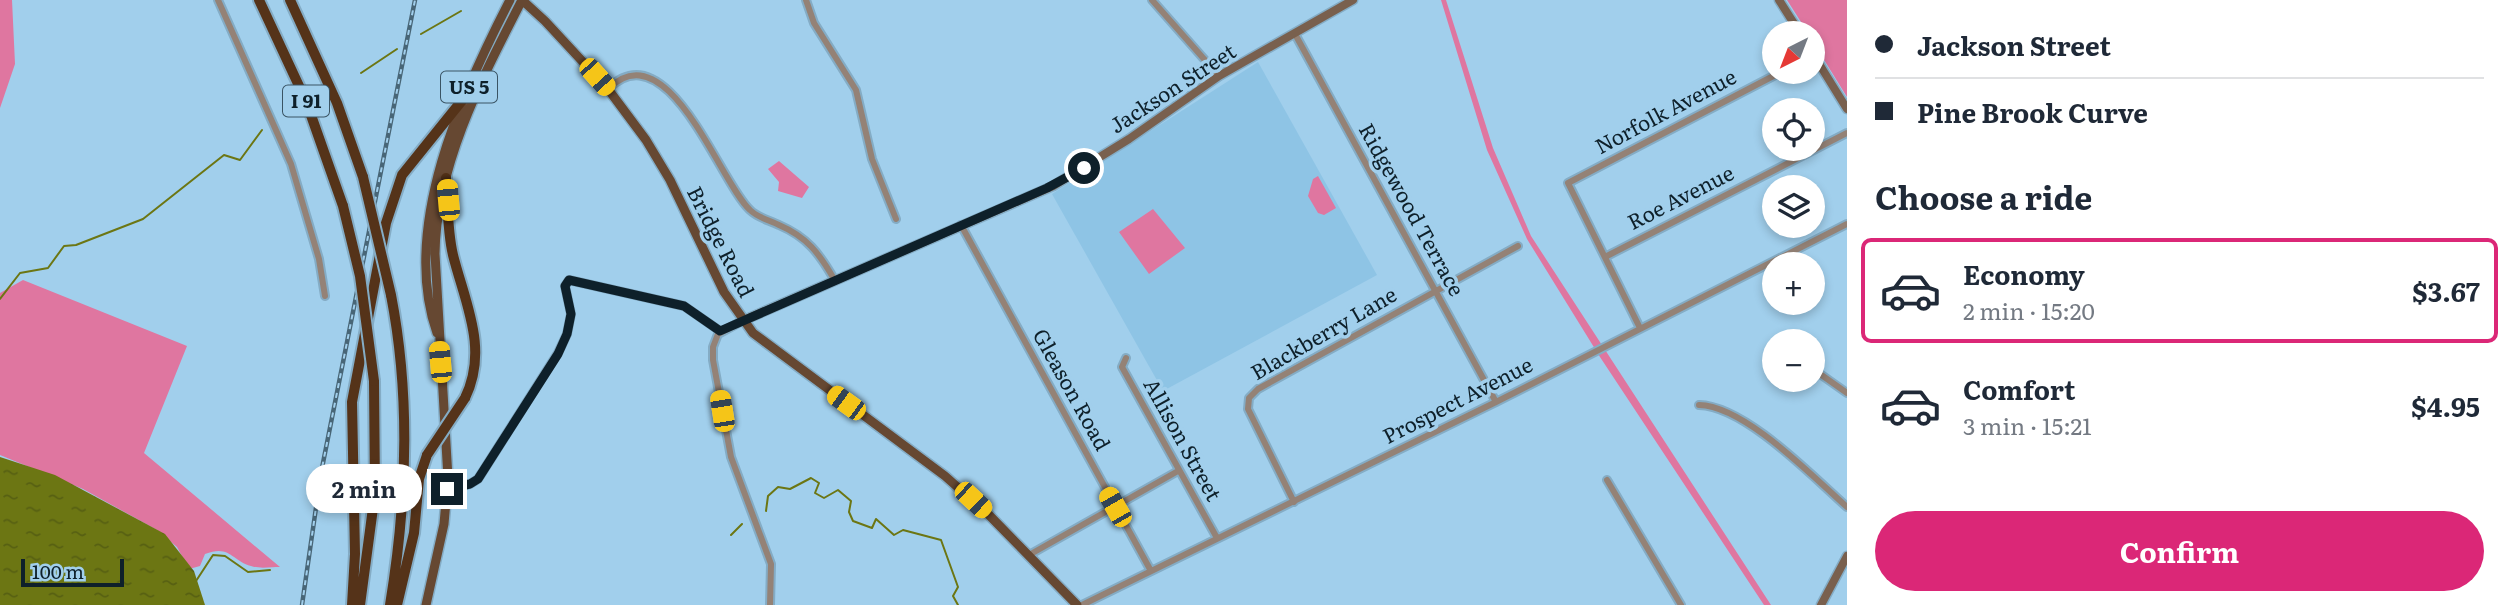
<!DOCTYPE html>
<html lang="en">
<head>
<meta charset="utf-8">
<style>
	body { margin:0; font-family:Literata,serif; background:#f2f2f3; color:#1f2937; height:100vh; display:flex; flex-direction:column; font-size:26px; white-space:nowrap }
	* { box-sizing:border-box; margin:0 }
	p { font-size:23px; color:#747a83 }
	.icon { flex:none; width:38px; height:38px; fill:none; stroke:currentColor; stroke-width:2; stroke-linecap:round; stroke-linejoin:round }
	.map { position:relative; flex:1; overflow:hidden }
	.sheet { display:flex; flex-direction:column; background:#fff; width:665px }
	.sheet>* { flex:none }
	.guide { display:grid; align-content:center; height:154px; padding:0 28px; background:#fff }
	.needle { width:46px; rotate:222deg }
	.buttons { position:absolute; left:1762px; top:21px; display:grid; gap:14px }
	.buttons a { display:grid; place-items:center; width:63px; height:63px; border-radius:50%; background:#fff; box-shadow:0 4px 10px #0003; font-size:35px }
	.scale { position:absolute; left:21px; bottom:18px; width:103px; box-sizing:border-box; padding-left:7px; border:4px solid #0e202a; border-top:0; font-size:19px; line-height:24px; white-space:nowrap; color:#0e202a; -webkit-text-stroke:5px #a1cfec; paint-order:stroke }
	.end { position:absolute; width:32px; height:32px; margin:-16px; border:9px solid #0e202a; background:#fff; box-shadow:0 0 0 4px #fff }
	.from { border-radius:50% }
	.bubble { position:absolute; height:49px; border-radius:24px; background:#fff; box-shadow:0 4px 10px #0003; font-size:23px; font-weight:700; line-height:49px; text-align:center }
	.car { position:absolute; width:21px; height:42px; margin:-21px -10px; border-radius:9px; box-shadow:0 0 5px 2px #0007; background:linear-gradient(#f5c518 24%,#345 0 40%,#f5c518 0 76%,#345 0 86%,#f5c518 0) }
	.guide b { display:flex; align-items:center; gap:24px; height:66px; font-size:26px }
	.guide b+b { border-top:2px solid #e0e1e3 }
	.guide i { width:18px; height:18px; background:#1f2937 }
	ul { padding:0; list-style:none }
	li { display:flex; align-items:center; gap:21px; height:105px; margin:0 14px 10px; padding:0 14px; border:4px solid transparent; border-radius:10px }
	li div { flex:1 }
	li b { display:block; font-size:26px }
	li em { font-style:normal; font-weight:700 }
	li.selected { border-color:#db2777 }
	li>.icon { width:63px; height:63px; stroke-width:1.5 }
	h2 { padding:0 28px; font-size:32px; line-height:84px }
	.action { display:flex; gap:14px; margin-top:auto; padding:14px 28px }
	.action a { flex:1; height:80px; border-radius:42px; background:#db2777; color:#fff; font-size:28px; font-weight:700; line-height:80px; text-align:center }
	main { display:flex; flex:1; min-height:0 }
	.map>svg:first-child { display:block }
	.built { fill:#8ec4e5 }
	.green { fill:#df76a0 }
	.water { fill:url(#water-ripples) }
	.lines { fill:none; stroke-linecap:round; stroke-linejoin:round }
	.stream { stroke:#6c7613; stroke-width:2 }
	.street-casing { stroke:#84acc5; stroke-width:10 }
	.secondary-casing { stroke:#84acc5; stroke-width:11 }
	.primary-casing { stroke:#84acc5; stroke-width:12 }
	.highway-casing { stroke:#84acc5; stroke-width:14 }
	.street { stroke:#948276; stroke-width:6 }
	.secondary { stroke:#79604e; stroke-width:8 }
	.primary { stroke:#664832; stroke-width:9 }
	.highway { stroke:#553319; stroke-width:10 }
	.rail-casing { stroke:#486677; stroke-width:4.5 }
	.rail { stroke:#a1cfec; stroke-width:2; stroke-dasharray:5; stroke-linecap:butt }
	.highway-bridge-casing { stroke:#84acc5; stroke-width:14; stroke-linecap:butt }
	.highway-bridge { stroke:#553319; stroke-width:10 }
	.route { stroke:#0e202a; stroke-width:9 }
	.labels { text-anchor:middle; stroke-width:7; stroke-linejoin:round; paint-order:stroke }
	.shield { fill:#a1cfec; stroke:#3a5464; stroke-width:2 }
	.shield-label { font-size:19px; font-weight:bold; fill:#0e202a }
	.street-label { font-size:21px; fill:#0e202a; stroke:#a1cfec }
</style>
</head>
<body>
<main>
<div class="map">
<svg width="1847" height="605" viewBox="0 0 1847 605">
	<defs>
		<pattern id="water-ripples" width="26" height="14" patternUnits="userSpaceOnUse" patternTransform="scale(1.75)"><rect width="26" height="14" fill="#6c7613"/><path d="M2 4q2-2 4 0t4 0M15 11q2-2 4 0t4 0" fill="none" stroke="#576012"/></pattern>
	</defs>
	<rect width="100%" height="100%" fill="#a1cfec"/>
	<path class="built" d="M1258,62L1377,275L1163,391L1052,194Z"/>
	<path class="green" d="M0,0H12L15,64L0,108Z
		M1441,0H1446L1493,148L1531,236L1771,605H1764L1600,357L1527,239L1487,150Z
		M1787,0H1847V97L1813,42V33H1808Z
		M779,161L809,187L802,198L778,191L779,182L768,169Z
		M1318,176L1336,208L1324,215L1318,213L1308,196L1313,179Z
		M1153,209L1185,248L1149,274L1119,232Z
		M23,280L187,346L144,453L280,567C271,567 259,569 251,566C232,561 230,544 205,554L200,566L189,569L177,547L157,530L83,489L0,455V293Z"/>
	<path class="water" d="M0,457L55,475L165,534L194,571L205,605H0Z"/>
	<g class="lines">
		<path class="stream" d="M421,34L461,11
			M361,73L397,49
			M0,299L20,273L48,268L64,246L76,245L143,219L224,155L240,160L262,130
			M766,511L768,496L778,487L790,489L811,478L819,483L815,493L824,498L838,490L851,501L849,512L853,521L872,528L876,519L894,535L903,530L941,540L958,587L953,596L958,605
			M731,535L742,524
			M196,581L213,555L225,556L248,572L270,570"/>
		<g class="street-casing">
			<path id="street" d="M218,0L291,164L319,259L325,296
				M806,0L814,23L856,90L872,159L896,219
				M1152,0L1219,76
				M1295,34L1496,402
				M608,89C668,29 720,183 750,210C758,218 769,220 779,225C807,237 819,253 834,279
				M961,225L1151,571
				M1605,257L1847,133
				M742,321L718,334L713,347V360L731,457L771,564L770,605
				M1640,328L1568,183L1781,72
				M1126,358L1122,367L1217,538
				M1813,369L1847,393
				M1699,405C1745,406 1812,476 1847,507
				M1607,480L1681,605
				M447,489L470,484L478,479L558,353L567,334L571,314L565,286L569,280L684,306L720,331
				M1294,502L1248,409L1249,398L1258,389L1518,246
				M1029,555L1178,471
				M1082,605L1496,402L1847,224"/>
		</g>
		<g class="secondary-casing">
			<path id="secondary" d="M1779,0L1800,33
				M1813,54L1847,109
				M742,321L1053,186L1129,139L1219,76L1353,0
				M1821,605L1847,556"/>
		</g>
		<g class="primary-casing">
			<path id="primary" d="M522,0L545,21L608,89L646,140L670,180L724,292L753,333L945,476L989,515L1077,605
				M437,333C400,228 462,93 510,0
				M426,605L444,524L448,478L435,254C436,165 482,78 522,0"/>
		</g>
		<g class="highway-casing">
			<path id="highway" d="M259,0L306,101L343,206
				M290,0L337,103L363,177
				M446,178C448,204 447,230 453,255C465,303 489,349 465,398
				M352,605L355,554L352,402L386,223L402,175L464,98
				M360,605L375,493L374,381
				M390,605C407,502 411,398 391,295
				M397,605L414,533L419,479L427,455"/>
		</g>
		<use href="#street" class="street"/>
		<use href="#secondary" class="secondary"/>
		<use href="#primary" class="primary"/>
		<use href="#highway" class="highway"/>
		<g class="rail-casing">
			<path id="rail" d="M302,605L321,473L415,0"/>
		</g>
		<use href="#rail" class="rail"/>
		<g class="highway-bridge-casing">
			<path id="highway-bridge" d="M363,177L391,295
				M343,206L360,276L374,381
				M427,455L465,398"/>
		</g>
		<use href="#highway-bridge" class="highway-bridge"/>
	</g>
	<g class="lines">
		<path class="route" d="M447,489L470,484L478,479L558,354L567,334L571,314L565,286L569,280L684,306L720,331L1047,188L1084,168"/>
	</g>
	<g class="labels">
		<g class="shield">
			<rect x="441" y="71.5" width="56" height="31" rx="5"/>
			<rect x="283" y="85.5" width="46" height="31" rx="5"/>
		</g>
		<g class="shield-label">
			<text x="469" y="94">US 5</text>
			<text x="306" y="108">I 91</text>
		</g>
		<g class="street-label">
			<text transform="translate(1173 89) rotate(-33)" y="7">Jackson Street</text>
			<text transform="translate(1666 112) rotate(-28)" y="7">Norfolk Avenue</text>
			<text transform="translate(1681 198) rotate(-27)" y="7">Roe Avenue</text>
			<text transform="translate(1411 210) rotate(61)" y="7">Ridgewood Terrace</text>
			<text transform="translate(720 242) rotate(63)" y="7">Bridge Road</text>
			<text transform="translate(1324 334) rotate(-30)" y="7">Blackberry Lane</text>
			<text transform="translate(1071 390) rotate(61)" y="7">Gleason Road</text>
			<text transform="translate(1458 401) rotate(-27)" y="7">Prospect Avenue</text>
			<text transform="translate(1182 440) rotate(61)" y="7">Allison Street</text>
		</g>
	</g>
</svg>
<div class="buttons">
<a><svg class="needle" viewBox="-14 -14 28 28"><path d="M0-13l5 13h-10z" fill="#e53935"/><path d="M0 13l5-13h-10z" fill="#747a83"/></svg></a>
<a><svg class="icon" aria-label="locate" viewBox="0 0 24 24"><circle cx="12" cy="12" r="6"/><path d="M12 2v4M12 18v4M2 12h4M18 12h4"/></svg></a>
<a><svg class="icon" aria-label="layers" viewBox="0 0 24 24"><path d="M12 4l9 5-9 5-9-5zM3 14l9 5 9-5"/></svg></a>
<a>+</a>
<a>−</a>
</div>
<div class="scale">100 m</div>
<i class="end from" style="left:1084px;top:168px"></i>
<i class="end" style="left:447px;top:489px"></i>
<div class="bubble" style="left:306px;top:464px;width:116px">2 min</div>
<i class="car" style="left:597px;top:77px;rotate:138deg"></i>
<i class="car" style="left:448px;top:200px;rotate:355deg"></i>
<i class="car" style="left:440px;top:362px;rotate:355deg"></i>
<i class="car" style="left:846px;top:403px;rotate:306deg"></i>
<i class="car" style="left:722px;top:411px;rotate:351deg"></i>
<i class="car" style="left:973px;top:500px;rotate:133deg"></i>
<i class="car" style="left:1115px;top:507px;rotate:330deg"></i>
</div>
<section class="sheet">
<div class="guide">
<b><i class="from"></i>Jackson Street</b>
<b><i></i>Pine Brook Curve</b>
</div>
<h2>Choose a ride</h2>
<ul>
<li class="selected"><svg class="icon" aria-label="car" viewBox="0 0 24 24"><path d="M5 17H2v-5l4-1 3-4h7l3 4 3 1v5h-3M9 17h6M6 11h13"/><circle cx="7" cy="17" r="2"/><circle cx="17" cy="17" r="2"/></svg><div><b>Economy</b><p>2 min · 15:20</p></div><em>$3.67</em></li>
<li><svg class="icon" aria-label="car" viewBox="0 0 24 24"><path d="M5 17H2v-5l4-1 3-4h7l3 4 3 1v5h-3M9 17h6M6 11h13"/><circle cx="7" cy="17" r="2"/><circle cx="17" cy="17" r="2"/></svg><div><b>Comfort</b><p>3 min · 15:21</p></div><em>$4.95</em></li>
</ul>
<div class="action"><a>Confirm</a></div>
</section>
</main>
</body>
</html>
